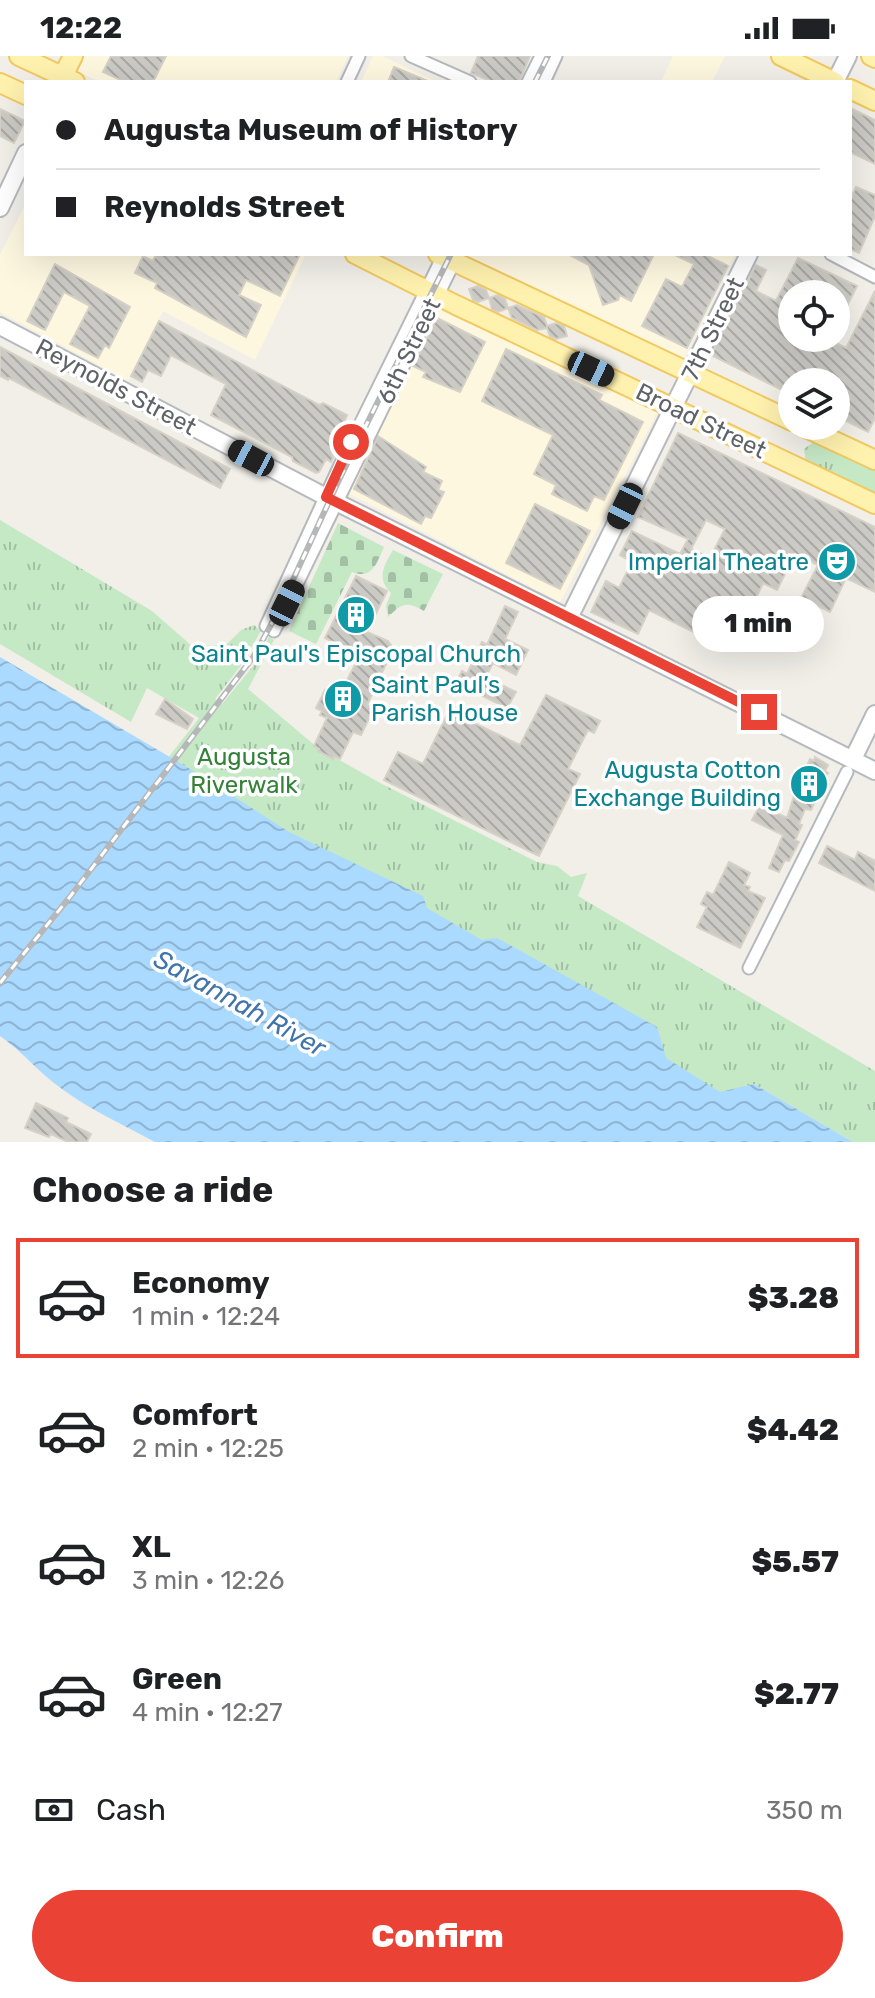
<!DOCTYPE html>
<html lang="en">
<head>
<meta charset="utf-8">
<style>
	body { margin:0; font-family:Rubik,sans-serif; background:#f2f2f2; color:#202124; height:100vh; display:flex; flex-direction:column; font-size:30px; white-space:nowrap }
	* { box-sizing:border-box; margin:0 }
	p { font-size:26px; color:#757577 }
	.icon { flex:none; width:44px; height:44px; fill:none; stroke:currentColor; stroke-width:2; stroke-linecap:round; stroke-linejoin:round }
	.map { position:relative; height:1086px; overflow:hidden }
	.side { display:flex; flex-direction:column; background:#fff; flex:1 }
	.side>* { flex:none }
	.hud { position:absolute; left:24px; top:24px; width:828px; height:176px; border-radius:0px; box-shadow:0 8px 32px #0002; display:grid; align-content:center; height:176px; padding:0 32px; background:#fff }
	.tools { position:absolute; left:778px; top:224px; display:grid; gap:16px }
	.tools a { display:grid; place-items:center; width:72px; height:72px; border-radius:50%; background:#fff; box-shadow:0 8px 32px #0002; font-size:40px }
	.end { position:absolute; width:36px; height:36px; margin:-18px; border:10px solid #ea4335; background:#fff; box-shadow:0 0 0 4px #fff }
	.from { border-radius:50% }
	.bubble { position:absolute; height:56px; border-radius:28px; background:#fff; box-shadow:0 8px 32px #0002; font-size:26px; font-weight:800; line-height:56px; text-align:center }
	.car { position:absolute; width:24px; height:48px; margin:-24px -12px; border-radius:10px; box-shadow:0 0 6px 2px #0007; background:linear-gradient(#222 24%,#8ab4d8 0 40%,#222 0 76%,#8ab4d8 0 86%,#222 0) }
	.hud b { display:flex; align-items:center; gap:28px; height:76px; font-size:30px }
	.hud b+b { border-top:2px solid #e0e0e0 }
	.hud i { width:20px; height:20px; background:#202124 }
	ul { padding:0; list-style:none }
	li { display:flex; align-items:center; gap:24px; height:120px; margin:0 16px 12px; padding:0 16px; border:4px solid transparent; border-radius:0px }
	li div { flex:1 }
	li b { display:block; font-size:30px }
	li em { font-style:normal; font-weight:800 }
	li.active { border-color:#ea4335 }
	li>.icon { width:72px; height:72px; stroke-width:1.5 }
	h2 { padding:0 32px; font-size:36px; line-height:96px }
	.pay { display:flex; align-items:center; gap:20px; height:88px; padding:0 32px; font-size:30px }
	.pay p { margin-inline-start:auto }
	.primary-button { display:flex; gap:16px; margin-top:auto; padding:16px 32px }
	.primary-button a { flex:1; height:92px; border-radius:48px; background:#ea4335; color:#fff; font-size:32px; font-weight:800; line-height:92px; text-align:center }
	.status { display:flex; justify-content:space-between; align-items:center; height:56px; padding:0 40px; background:#fff; direction:ltr }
	.status svg { height:22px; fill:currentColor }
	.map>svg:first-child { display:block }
	.commercial { fill:#fef7e0 }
	.cemetery { fill:url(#cemetery-stones) }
	.park { fill:url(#park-tufts) }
	.water { fill:url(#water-waves) }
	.building { fill:url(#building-back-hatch); stroke:#d6d1c6; stroke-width:2; fill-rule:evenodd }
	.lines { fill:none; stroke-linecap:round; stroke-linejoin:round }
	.street-casing { stroke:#b5b8bc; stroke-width:15 }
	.secondary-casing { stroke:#b6babf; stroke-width:20 }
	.primary-casing { stroke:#f2c960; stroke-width:22 }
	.street { stroke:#fff; stroke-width:11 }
	.secondary { stroke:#fff; stroke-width:16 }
	.primary { stroke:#fff2af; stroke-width:18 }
	.rail-casing { stroke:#b6b7b8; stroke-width:6 }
	.rail { stroke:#fff; stroke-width:3; stroke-dasharray:9; stroke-linecap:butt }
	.route { stroke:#ea4335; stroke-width:10 }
	.labels { text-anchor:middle; stroke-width:7; stroke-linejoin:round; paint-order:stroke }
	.street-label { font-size:24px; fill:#5f6368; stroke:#fff }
	.culture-label { font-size:24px; fill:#0d838f; stroke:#fff; text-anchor:end }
	.park-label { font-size:24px; fill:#348238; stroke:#fff }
	.water-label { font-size:26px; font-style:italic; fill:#4174aa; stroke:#fff }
</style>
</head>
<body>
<div class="status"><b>12:22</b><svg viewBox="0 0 49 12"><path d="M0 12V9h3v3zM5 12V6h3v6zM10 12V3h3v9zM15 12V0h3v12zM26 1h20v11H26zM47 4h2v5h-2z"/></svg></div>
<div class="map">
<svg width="875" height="1086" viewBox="0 0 875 1086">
	<defs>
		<pattern id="cemetery-stones" width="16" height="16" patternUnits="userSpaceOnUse" patternTransform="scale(2)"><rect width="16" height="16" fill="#c5e8c5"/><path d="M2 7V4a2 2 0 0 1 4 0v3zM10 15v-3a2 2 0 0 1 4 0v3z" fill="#a3c0a4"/></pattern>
		<pattern id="park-tufts" width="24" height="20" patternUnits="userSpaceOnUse" patternTransform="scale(2)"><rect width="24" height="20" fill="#c5e8c5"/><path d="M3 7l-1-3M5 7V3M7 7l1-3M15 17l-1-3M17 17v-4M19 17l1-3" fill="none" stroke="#a3c0a4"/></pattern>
		<pattern id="water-waves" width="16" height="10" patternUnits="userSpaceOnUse" patternTransform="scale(2)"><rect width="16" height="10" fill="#aadaff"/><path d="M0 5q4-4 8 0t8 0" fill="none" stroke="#8eb4d2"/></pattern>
		<pattern id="building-back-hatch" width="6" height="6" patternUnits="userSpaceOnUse" patternTransform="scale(2)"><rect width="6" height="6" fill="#cccac5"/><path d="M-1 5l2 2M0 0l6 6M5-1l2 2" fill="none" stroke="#a9a8a4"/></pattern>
	</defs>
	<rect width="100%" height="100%" fill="#f1efe8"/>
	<path class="commercial" d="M84,0H348L336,26H100L76,15Z
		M373,0H382L437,26H361Z
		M673,0H725L712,26H661Z
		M26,147V198H306L255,304L163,255L128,325L0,256V199Z
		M467,198H735L683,304L464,204Z
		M436,252L658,355L560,546L348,437Z"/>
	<path class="cemetery" d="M338,467L384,491C377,507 372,524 352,516L316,588L289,575Z
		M393,494L443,518L424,555C407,545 402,547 388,561L386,550L391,537C376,522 384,510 393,494Z"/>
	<path class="park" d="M815,385L875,411V442L806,407L804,393Z
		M0,464L152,555L192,590L226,589L241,574L254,569L261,575L239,612L215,643L222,648L254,609L269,581L274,584L248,633L318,692L382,728L537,806L557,810L571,821L587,817L578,840L875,1015V1086H853L754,1028L727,1055L143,734L199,662L147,632L131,666L0,588Z"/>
	<path class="water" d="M0,601L197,717L289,776L423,840L427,852L482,884L497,882L657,971L666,1002L720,1036L754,1028L853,1086H155C124,1069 90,1054 62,1033C39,1017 23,996 0,980Z"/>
	<path class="building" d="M111,0H166L153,26H125L103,16Z
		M478,0H530L519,26H493L471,17Z
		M394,11L430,26H388Z
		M850,52L875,64V108L850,96Z
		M0,53L25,65L14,87L0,80Z
		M856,131L875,139V160L859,197L850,193V144Z
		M156,198H300L280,240L246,224L239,239L261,249L246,281L155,232L157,227L135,217L143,200L153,205Z
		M568,198H654L631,245L620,239L618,244L603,249L589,209Z
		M673,198H704L728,210L687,292L642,270L666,223L682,231L694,208Z
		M798,202L857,230L836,272V238H792V282H831L830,284L846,292L875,235V362L868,376L836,360V326H792V339L711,299L756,209L766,214L756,235L776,245Z
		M55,208L130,251L109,292L105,289L98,302L70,288L90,250L64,236L45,274L27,265Z
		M478,230L486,234L489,242L498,239L505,243L508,252L517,249L544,261L547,270L556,267L564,270L567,280L556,283L550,281L547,272L537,274L512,262L508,252L498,256L492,253L489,242L478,246L473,244L469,233Z
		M437,262L485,286L460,336L423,321L426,316L413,310Z
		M159,265L319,349L323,347L347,359L340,376L345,378L331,406L326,403L319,416L316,417L293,405L292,401L211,359L226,328L171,299L161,320L148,314L142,326L131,320Z
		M0,291L230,413L220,432L9,322L8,324L0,320Z
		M506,293L602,339L599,344L643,366L604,444L594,440L587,455L552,438L556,429L534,418L553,379L482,345Z
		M678,377L875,471V536L846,522L830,556L801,542L818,509L795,498L777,534L763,527L755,544L785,558L780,568L746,552L726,592L649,554L638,578L591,556L606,525L619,532L632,506L620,499L632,475L680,498L688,483L638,461ZM706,464L725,473L710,502L691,493Z
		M378,380L426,411L423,416L442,425L438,434L444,436L431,462L425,460L421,468L354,433Z
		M535,448L590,475L560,533L506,507Z
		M356,520L387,535L367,576L388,585L391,589L388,595L391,597L367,649L374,652L361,679L353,676L340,703L334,700L333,703L318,695L319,693L314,690L327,662L320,659L322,655L316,652L325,634L330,636L332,633L337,635L341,629L344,630L356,607L329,594L333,586L325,582Z
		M505,550L518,556L505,583L528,594L516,619L493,607L483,626L501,635L504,630L516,636L507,652L456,627L462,615L467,618L482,586L487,589Z
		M546,639L600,665L594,677L588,674L568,713L580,718L539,800L384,724L398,696L423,708L449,655L520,689Z
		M165,643L193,663L187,673L156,658Z
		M815,701L828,709L825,715L828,717L813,741L816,743L811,754L805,753L799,768L802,769L795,784L799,786L789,805L785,804L779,816L769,812L783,779L752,764L760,749L787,762L797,731L810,703L814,705Z
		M827,790L855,804L858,796L875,805V835L819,807Z
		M729,806L750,817L744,829L750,831L748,835L765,842L740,892L697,871L707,851L701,848L707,836L713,839Z
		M36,1047L68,1062L66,1066L91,1078L87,1086H68L51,1078L49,1081L25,1072Z"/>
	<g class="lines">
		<g class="street-casing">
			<path id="street" d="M411,0L470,26
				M347,26L359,0
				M528,26L541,0
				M544,26L556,0
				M444,198L340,409L266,570L274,575L457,200
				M831,198L875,221
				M749,912L847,716"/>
		</g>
		<g class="secondary-casing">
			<path id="secondary" d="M835,26L848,0
				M0,152L26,97
				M0,270L326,441L875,715
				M569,562L749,198
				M853,703L875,658"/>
		</g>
		<g class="primary-casing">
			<path id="primary" d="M19,0L75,26
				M781,0L835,26
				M871,0L875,2
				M60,26L73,0
				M0,27L26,39
				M850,33L875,45
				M355,198L456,249L875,448
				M438,198L792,365
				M802,370L875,404"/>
		</g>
		<use href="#street" class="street"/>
		<use href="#secondary" class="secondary"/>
		<use href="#primary" class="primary"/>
		<g class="rail-casing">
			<path id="rail" d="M535,26L548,0
				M0,927L69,842L254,600L280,552L339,424L451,198"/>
		</g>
		<use href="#rail" class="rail"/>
	</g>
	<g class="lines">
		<path class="route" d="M351,386L326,441L759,656"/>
	</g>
	<defs>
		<g id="theatre-disc" transform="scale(2)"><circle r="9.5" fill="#0f9aa8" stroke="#fff"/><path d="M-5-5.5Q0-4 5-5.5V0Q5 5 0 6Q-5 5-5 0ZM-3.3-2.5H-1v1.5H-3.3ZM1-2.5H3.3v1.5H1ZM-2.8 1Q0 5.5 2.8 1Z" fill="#fff"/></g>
		<g id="building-disc" transform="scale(2)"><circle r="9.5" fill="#0f9aa8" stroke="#fff"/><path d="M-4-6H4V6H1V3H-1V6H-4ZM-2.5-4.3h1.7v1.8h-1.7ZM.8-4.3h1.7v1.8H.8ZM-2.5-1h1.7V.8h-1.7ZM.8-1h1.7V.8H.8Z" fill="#fff"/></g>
	</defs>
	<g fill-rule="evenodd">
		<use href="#theatre-disc" x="837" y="506"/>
		<use href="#building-disc" x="356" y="559"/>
		<use href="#building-disc" x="343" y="643"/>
		<use href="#building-disc" x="809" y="728"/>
	</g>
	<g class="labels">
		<g class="street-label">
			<text transform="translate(713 273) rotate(-64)" y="8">7th Street</text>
			<text transform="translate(409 295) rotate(-64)" y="8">6th Street</text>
			<text transform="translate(116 331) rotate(28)" y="8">Reynolds Street</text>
			<text transform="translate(701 365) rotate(26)" y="8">Broad Street</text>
		</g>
		<g class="culture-label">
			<text x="809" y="514">Imperial Theatre</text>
			<text x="356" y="606" text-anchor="middle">Saint Paul's Episcopal Church</text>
			<text x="371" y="637" text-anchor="start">Saint Paul’s<tspan x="371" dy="28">Parish House</tspan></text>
			<text x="781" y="722">Augusta Cotton<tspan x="781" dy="28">Exchange Building</tspan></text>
		</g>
		<g class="park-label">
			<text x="244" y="709">Augusta<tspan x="244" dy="28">Riverwalk</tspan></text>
		</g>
		<g class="water-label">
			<text transform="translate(240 947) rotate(29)" y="9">Savannah River</text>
		</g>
	</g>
</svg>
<div class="tools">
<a><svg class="icon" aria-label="locate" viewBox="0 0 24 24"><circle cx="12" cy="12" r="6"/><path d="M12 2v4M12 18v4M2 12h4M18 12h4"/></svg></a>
<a><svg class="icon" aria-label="layers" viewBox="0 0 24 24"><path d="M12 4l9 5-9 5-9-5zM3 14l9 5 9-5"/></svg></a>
</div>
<i class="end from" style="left:351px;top:386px"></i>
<i class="end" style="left:759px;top:656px"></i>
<div class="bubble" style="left:692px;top:540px;width:132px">1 min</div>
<i class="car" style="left:591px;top:313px;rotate:115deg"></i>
<i class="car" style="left:251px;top:402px;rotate:298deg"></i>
<i class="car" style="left:625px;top:450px;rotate:206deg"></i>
<i class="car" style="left:287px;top:547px;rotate:26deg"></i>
<div class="hud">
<b><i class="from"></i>Augusta Museum of History</b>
<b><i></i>Reynolds Street</b>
</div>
</div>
<section class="side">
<h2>Choose a ride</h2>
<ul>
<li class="active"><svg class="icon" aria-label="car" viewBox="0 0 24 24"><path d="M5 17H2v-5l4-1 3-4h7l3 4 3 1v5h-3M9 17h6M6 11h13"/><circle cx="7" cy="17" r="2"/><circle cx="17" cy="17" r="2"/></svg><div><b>Economy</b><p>1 min · 12:24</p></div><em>$3.28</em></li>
<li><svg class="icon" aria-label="car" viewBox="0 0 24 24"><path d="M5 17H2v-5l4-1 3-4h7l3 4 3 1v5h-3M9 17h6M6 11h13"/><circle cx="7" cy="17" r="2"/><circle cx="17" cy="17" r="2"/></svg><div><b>Comfort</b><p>2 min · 12:25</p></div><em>$4.42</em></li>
<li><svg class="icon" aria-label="car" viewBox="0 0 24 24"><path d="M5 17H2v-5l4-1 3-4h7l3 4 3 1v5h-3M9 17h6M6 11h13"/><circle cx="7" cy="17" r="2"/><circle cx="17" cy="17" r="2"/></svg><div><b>XL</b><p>3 min · 12:26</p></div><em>$5.57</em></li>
<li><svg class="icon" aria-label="car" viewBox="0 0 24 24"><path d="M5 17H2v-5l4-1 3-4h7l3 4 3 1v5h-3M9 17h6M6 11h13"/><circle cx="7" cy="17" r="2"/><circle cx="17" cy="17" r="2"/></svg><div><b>Green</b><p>4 min · 12:27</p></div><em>$2.77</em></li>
</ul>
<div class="pay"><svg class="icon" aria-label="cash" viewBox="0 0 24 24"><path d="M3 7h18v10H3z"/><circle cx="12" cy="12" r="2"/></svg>Cash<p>350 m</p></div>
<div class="primary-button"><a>Confirm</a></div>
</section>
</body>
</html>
